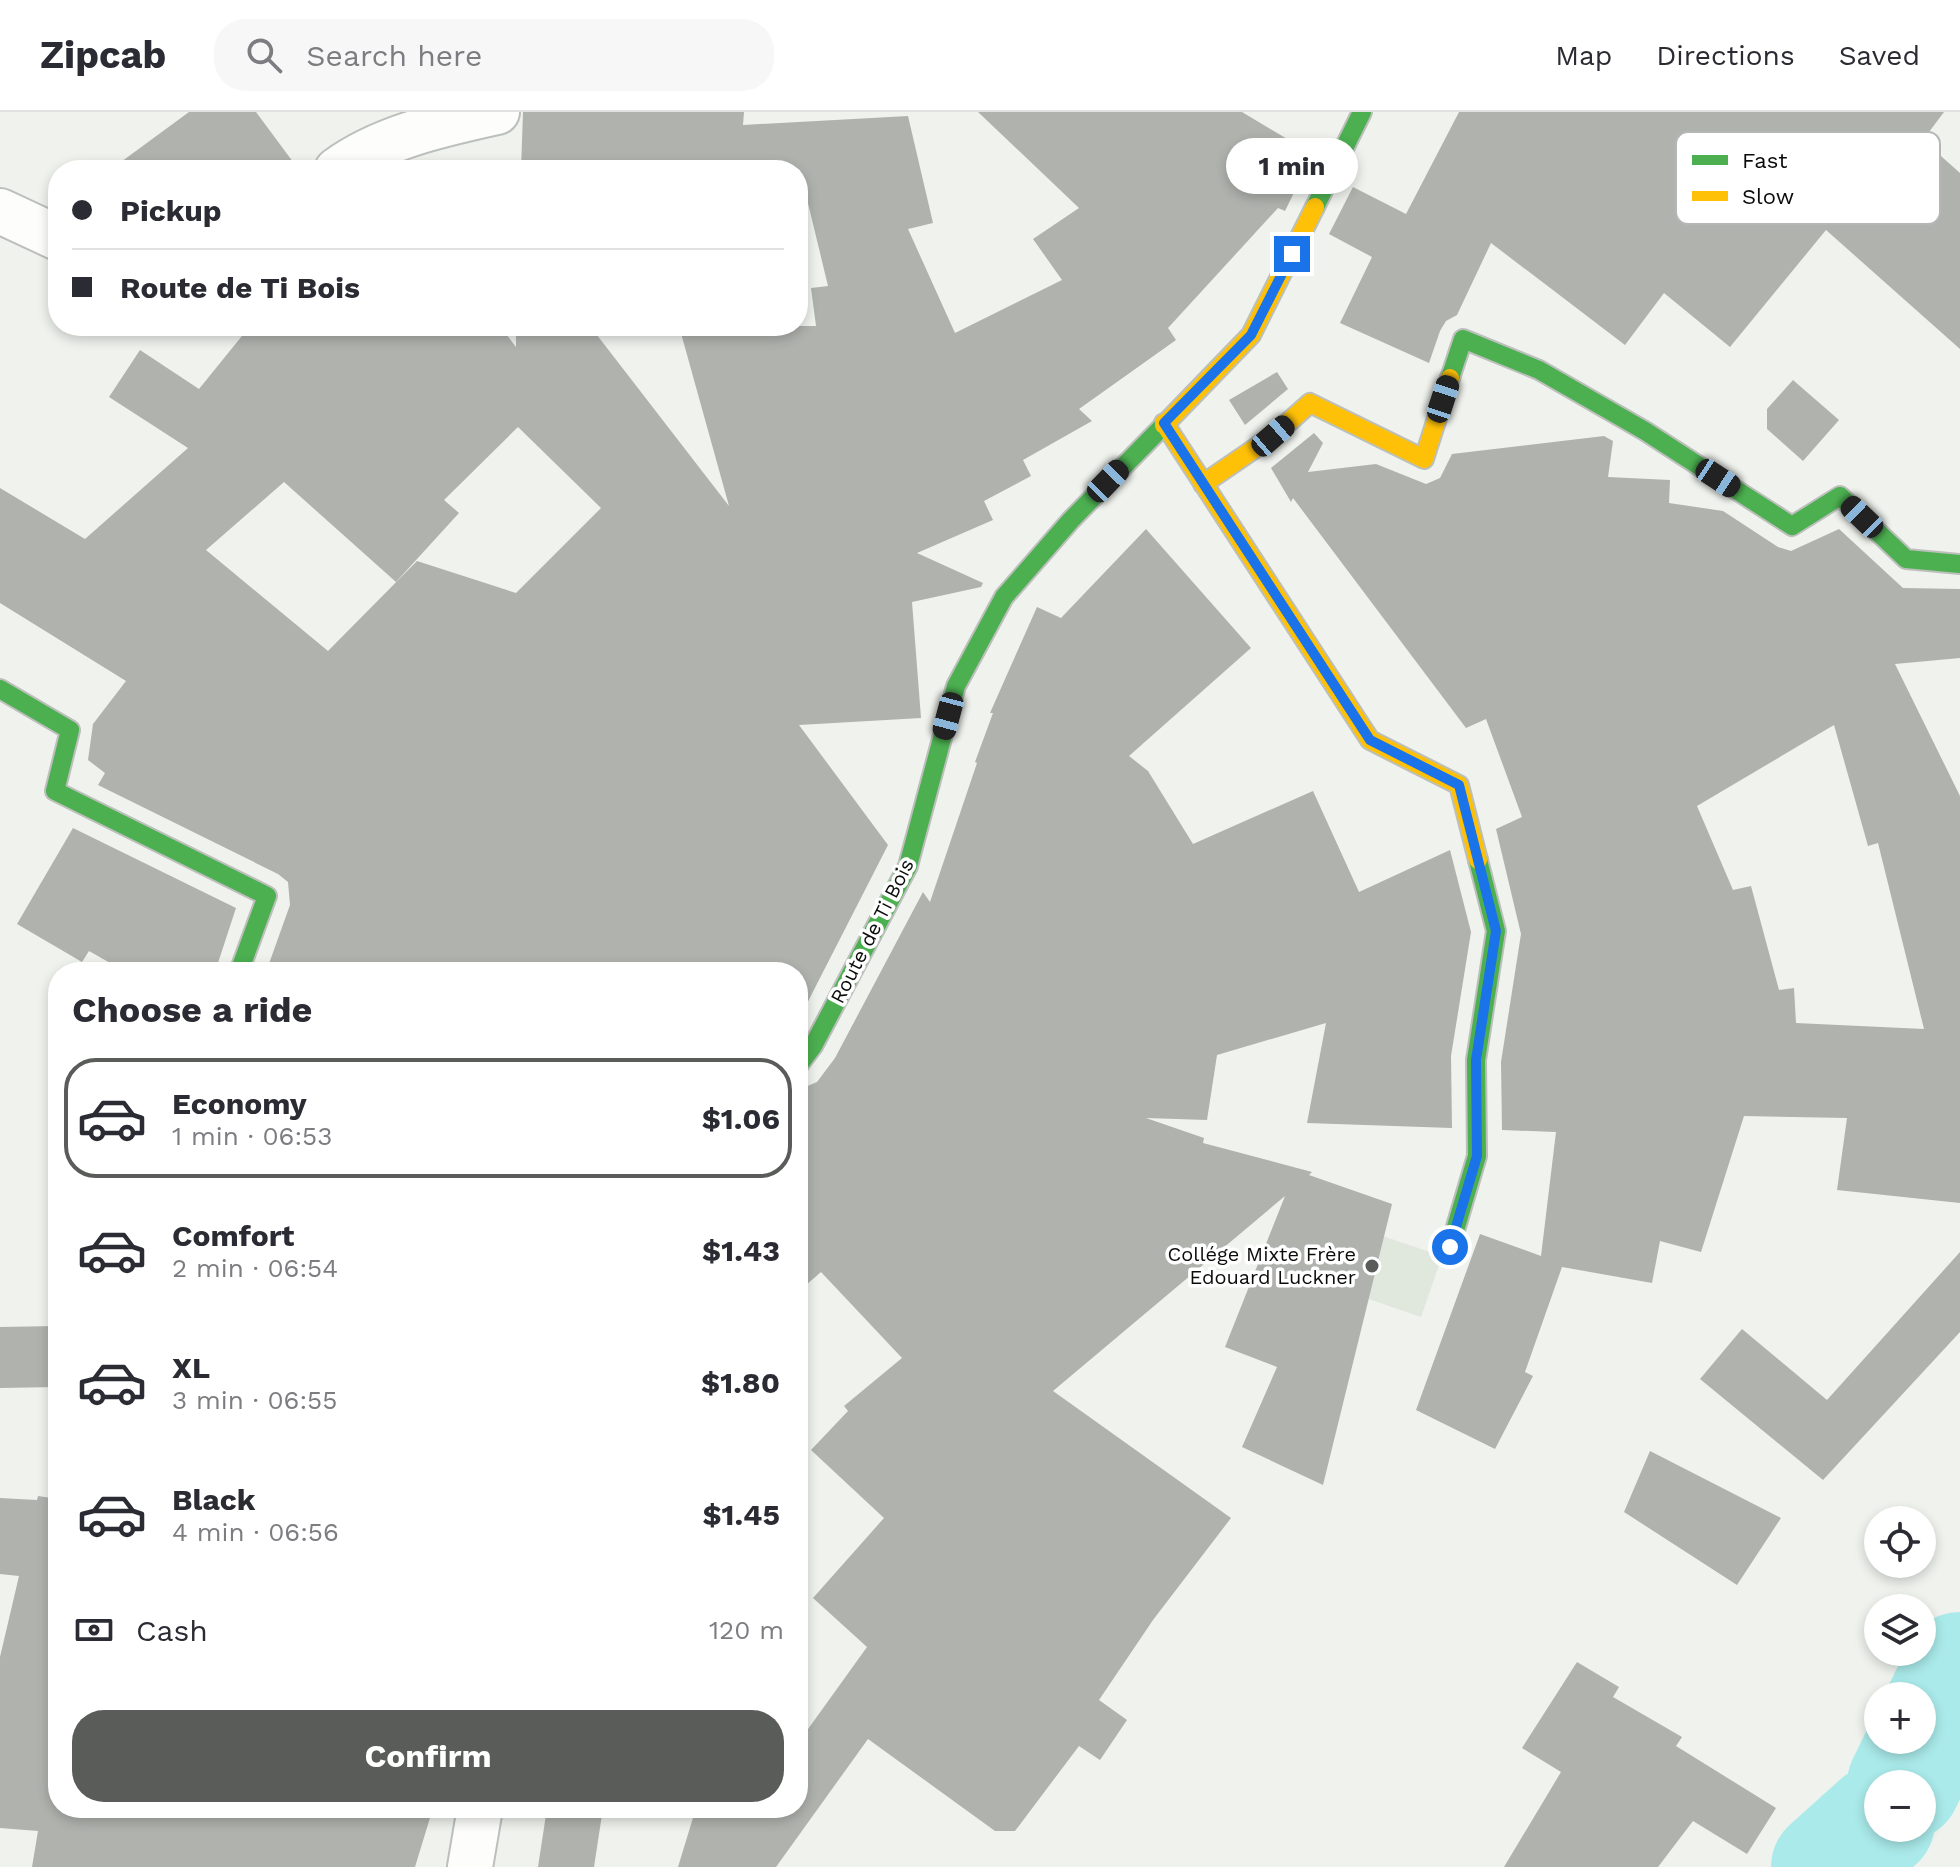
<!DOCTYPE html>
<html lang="en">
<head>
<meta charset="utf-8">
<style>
	body { margin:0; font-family:"Work Sans",sans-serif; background:#f7f7f7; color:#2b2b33; height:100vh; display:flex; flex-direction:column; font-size:30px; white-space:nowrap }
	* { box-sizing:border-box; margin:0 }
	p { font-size:26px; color:#7c7c81 }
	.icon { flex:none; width:44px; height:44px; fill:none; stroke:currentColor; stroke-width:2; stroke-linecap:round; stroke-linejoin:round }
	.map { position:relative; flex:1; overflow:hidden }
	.drawer { position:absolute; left:48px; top:850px; width:760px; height:856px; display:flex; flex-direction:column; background:#fff; border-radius:32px; box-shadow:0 4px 12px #0003 }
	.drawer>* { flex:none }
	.top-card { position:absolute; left:48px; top:48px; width:760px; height:176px; border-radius:32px; box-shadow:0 4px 12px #0003; display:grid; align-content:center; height:176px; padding:0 24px; background:#fff }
	.buttons { position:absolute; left:1864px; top:1394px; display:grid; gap:16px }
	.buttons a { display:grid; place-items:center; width:72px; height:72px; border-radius:50%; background:#fff; box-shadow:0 4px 12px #0003; font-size:40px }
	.end { position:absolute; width:36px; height:36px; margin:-18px; border:10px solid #1a73e8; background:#fff; box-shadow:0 0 0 4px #fff }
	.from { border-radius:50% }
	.bubble { position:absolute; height:56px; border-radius:28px; background:#fff; box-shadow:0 4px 12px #0003; font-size:26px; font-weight:700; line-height:56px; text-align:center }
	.car { position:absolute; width:24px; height:48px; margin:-24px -12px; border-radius:10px; box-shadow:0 0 6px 2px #0007; background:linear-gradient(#222 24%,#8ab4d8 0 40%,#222 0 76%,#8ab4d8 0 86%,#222 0) }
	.top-card b { display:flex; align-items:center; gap:28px; height:76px; font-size:30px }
	.top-card b+b { border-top:2px solid #e1e1e2 }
	.top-card i { width:20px; height:20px; background:#2b2b33 }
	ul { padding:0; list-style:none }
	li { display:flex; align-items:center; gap:24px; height:120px; margin:0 16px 12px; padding:0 8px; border:4px solid transparent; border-radius:32px }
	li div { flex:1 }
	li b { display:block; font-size:30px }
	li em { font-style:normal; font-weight:700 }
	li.active { border-color:#5a5c59 }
	li>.icon { width:72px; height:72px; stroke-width:1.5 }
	h2 { padding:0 24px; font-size:36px; line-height:96px }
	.pay { display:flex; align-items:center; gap:20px; height:88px; padding:0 24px; font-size:30px }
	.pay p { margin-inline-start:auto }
	.cta { display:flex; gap:16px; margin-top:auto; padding:16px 24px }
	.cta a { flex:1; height:92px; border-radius:32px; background:#5a5c59; color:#fff; font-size:32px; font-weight:700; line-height:92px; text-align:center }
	header { display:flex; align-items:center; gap:48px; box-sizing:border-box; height:112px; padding:0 40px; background:#fff; border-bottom:2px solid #e1e1e2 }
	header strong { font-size:38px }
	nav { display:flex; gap:44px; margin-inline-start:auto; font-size:28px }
	.search { width:560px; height:72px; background:#f7f7f7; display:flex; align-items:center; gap:20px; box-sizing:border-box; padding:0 28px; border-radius:32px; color:#7c7c81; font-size:30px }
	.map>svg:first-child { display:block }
	.built { fill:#e0e7dd }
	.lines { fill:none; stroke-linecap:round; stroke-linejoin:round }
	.river { stroke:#aaeaea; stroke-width:114 }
	.building { fill:#b0b2ae; fill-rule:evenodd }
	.street-casing { stroke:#bcbfbb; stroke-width:48 }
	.fast-casing { stroke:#bcbfbb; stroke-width:22 }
	.slow-casing { stroke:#bcbfbb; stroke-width:22 }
	.street { stroke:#fdfdfc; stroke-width:44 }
	.fast { stroke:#4caf50; stroke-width:18 }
	.slow { stroke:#ffc107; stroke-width:18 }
	.route { stroke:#1a73e8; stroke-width:10 }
	.poi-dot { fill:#5a5c59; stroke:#fff; stroke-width:3 }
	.labels { text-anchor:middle; stroke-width:7; stroke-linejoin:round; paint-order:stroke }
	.street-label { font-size:20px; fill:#0a0c0a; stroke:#fff }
	.poi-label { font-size:20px; fill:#0a0c0a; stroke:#fff; text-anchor:end }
	.key { fill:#fff; stroke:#b6b6b6; stroke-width:2 }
	.key-label { font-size:22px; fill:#0a0c0a }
</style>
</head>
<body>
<header>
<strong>Zipcab</strong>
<div class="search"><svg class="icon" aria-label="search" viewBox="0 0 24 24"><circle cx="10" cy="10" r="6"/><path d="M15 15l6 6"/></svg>Search here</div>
<nav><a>Map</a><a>Directions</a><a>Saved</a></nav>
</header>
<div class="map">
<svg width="1960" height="1755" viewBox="0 0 1960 1755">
	<rect width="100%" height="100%" fill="#eff2ed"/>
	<path class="built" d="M1323,1104L1442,1144L1421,1205L1302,1164Z"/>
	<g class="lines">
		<path class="river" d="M1904,1672L1960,1557
			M1828,1755L1878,1710"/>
	</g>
	<path class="building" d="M189,0H256L299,58H110Z
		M523,0H744L743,13L908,4L933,111L908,117L955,221L1062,168L1033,127L1079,96L978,0H1242L1294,31L1288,41L1308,52L1285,99L1278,96L1168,216L1176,228L1079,297L1092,309L1023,348L1031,364L984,389L993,408L917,441L983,471L981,475L912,490L921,606L799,613L888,733L798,909V860H266L290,793L288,770L278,762L98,673L105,661L88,648L93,612L126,569L0,491V376L85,427L188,336L109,285L140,238L199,277L250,214H500L516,235V214H590L729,394L679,214H816L811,176L828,174L800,58H521ZM518,315L601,396L516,481L417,449L328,539L206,438L284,370L396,470L459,401L444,388Z
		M1459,0H1944L1923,28L1960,61V237L1826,118L1730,235L1664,181L1625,233L1491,131L1457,203L1446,209L1440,219L1429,251L1340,211L1372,145L1329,122L1353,75L1406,102Z
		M1277,260L1288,277L1245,313L1229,288Z
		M1793,268L1839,308L1803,349L1767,317V297Z
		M1314,321L1323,331L1308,360L1376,352L1426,372L1440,366L1452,342L1604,324L1613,329L1608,365L1670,368L1669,391L1723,399L1778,435L1791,439L1839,417L1903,476L1960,477V546L1895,552L1960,684V1091L1837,1078L1847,1006L1744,1004L1701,1140L1660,1129L1652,1171L1562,1155L1525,1260L1533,1264L1495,1337L1416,1298L1480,1122L1541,1144L1556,1020L1502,1018L1501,950L1521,822L1496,717L1522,705L1486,607L1466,616L1293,386L1291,390L1271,356ZM1834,613L1868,734L1878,731L1924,917L1796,911L1794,876L1779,878L1751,774L1733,778L1697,694Z
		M1146,417L1251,536L1129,644L1148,659L1193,732L1313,679L1359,780L1450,738L1471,820L1451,944L1452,1016L1307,1011L1326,911L1217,943L1207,1008L1146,1006L1204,1026L1203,1031L1312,1060L1309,1063L1392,1092L1323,1373L1242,1335L1277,1255L1225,1235L1285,1084L1053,1279L1231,1406L1153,1508L1099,1588L1127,1608L1100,1648L1079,1634L1015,1719H995L868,1627L776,1755H678L696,1696H798V1631L867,1535L813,1486L884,1406L811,1338L848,1299L844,1294L902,1246L821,1160L798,1180V978L817,970L835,946L923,780L930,790L977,651L975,650L993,601H990L1037,495L1061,506Z
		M73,716L236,796L215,860H126L89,839L82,850L17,812Z
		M1960,1140V1220L1823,1368L1700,1267L1742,1217L1827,1288Z
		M58,1214V1275L0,1276V1215Z
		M1650,1339L1781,1406L1737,1473L1624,1400Z
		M38,1384L58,1387V1696H433L415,1755H32L38,1719L0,1716V1545L19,1464L0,1462V1386L37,1388Z
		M1577,1550L1619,1575L1613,1585L1682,1625L1676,1634L1776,1696L1747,1742L1693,1709L1658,1755H1504L1561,1660L1522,1636Z
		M547,1696H603L594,1755H538Z"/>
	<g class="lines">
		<g class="street-casing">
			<path id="street" d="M337,58C382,25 443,12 497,0
				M0,99L58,126
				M470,1755L480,1696"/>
		</g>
		<g class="fast-casing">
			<path id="fast" d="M1315,95L1362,0
				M1450,266L1463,227L1539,258L1645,319L1792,414L1840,384L1906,447L1960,452
				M0,577L70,618L55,679L267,784L239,860
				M798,954L813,934L908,754L956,574L1004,485L1071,408L1164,313
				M1450,1135L1477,1044L1476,948L1496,819L1478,748"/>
		</g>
		<g class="slow-casing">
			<path id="slow" d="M1164,311L1370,628L1459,673L1478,748
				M1164,313L1251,223L1315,95
				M1203,372L1273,324L1310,291L1424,347L1450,266"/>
		</g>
		<use href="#street" class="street"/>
		<use href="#fast" class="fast"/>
		<use href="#slow" class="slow"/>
	</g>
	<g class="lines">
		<path class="route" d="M1292,142L1251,223L1164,311L1370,628L1459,673L1496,819L1476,948L1477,1044L1450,1135"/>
	</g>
	<circle class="poi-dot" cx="1372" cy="1154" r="8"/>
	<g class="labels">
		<g class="street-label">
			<text transform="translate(872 819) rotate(-63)" y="7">Route de Ti Bois</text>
		</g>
		<g class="poi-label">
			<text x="1356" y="1149">Collége Mixte Frère<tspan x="1356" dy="23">Edouard Luckner</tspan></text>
		</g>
	</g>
	<rect x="1676" y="20" width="264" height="92" rx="12" class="key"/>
	<rect x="1692" y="43" width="36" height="10" fill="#4caf50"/>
	<rect x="1692" y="79" width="36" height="10" fill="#ffc107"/>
	<g class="key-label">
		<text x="1742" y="56">Fast</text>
		<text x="1742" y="92">Slow</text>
	</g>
</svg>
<div class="buttons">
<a><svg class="icon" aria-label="locate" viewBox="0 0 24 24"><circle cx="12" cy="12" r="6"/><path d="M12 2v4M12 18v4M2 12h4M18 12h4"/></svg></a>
<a><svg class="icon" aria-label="layers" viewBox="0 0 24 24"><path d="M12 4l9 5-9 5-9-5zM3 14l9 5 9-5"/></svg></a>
<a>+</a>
<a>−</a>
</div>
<i class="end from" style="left:1450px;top:1135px"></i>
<i class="end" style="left:1292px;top:142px"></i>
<div class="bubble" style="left:1226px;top:26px;width:132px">1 min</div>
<i class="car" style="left:1443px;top:287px;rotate:18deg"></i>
<i class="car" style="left:1273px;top:324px;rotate:49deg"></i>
<i class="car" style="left:1718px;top:366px;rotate:123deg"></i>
<i class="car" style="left:1108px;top:369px;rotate:44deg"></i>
<i class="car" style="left:1862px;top:405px;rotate:314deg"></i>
<i class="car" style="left:948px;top:604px;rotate:195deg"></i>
<div class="top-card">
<b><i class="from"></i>Pickup</b>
<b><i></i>Route de Ti Bois</b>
</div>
<section class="drawer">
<h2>Choose a ride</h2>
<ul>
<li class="active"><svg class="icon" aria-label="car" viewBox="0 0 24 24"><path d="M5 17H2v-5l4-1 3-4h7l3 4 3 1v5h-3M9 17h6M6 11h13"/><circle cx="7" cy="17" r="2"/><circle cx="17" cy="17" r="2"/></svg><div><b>Economy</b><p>1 min · 06:53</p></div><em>$1.06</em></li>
<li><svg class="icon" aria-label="car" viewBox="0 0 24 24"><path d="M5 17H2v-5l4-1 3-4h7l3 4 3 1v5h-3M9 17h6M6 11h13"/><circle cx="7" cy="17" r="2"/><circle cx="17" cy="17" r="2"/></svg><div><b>Comfort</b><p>2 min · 06:54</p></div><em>$1.43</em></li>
<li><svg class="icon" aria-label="car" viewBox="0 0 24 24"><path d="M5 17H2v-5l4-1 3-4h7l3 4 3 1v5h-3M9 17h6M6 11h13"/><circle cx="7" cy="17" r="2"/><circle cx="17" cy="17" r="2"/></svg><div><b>XL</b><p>3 min · 06:55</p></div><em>$1.80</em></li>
<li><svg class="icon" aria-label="car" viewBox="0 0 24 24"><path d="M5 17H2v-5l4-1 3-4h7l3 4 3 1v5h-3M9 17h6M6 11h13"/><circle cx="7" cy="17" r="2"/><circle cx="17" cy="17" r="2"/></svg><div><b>Black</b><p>4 min · 06:56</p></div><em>$1.45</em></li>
</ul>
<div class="pay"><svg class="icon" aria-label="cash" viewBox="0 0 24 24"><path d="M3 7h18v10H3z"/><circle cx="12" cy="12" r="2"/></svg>Cash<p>120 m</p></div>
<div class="cta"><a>Confirm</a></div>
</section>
</div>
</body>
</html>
